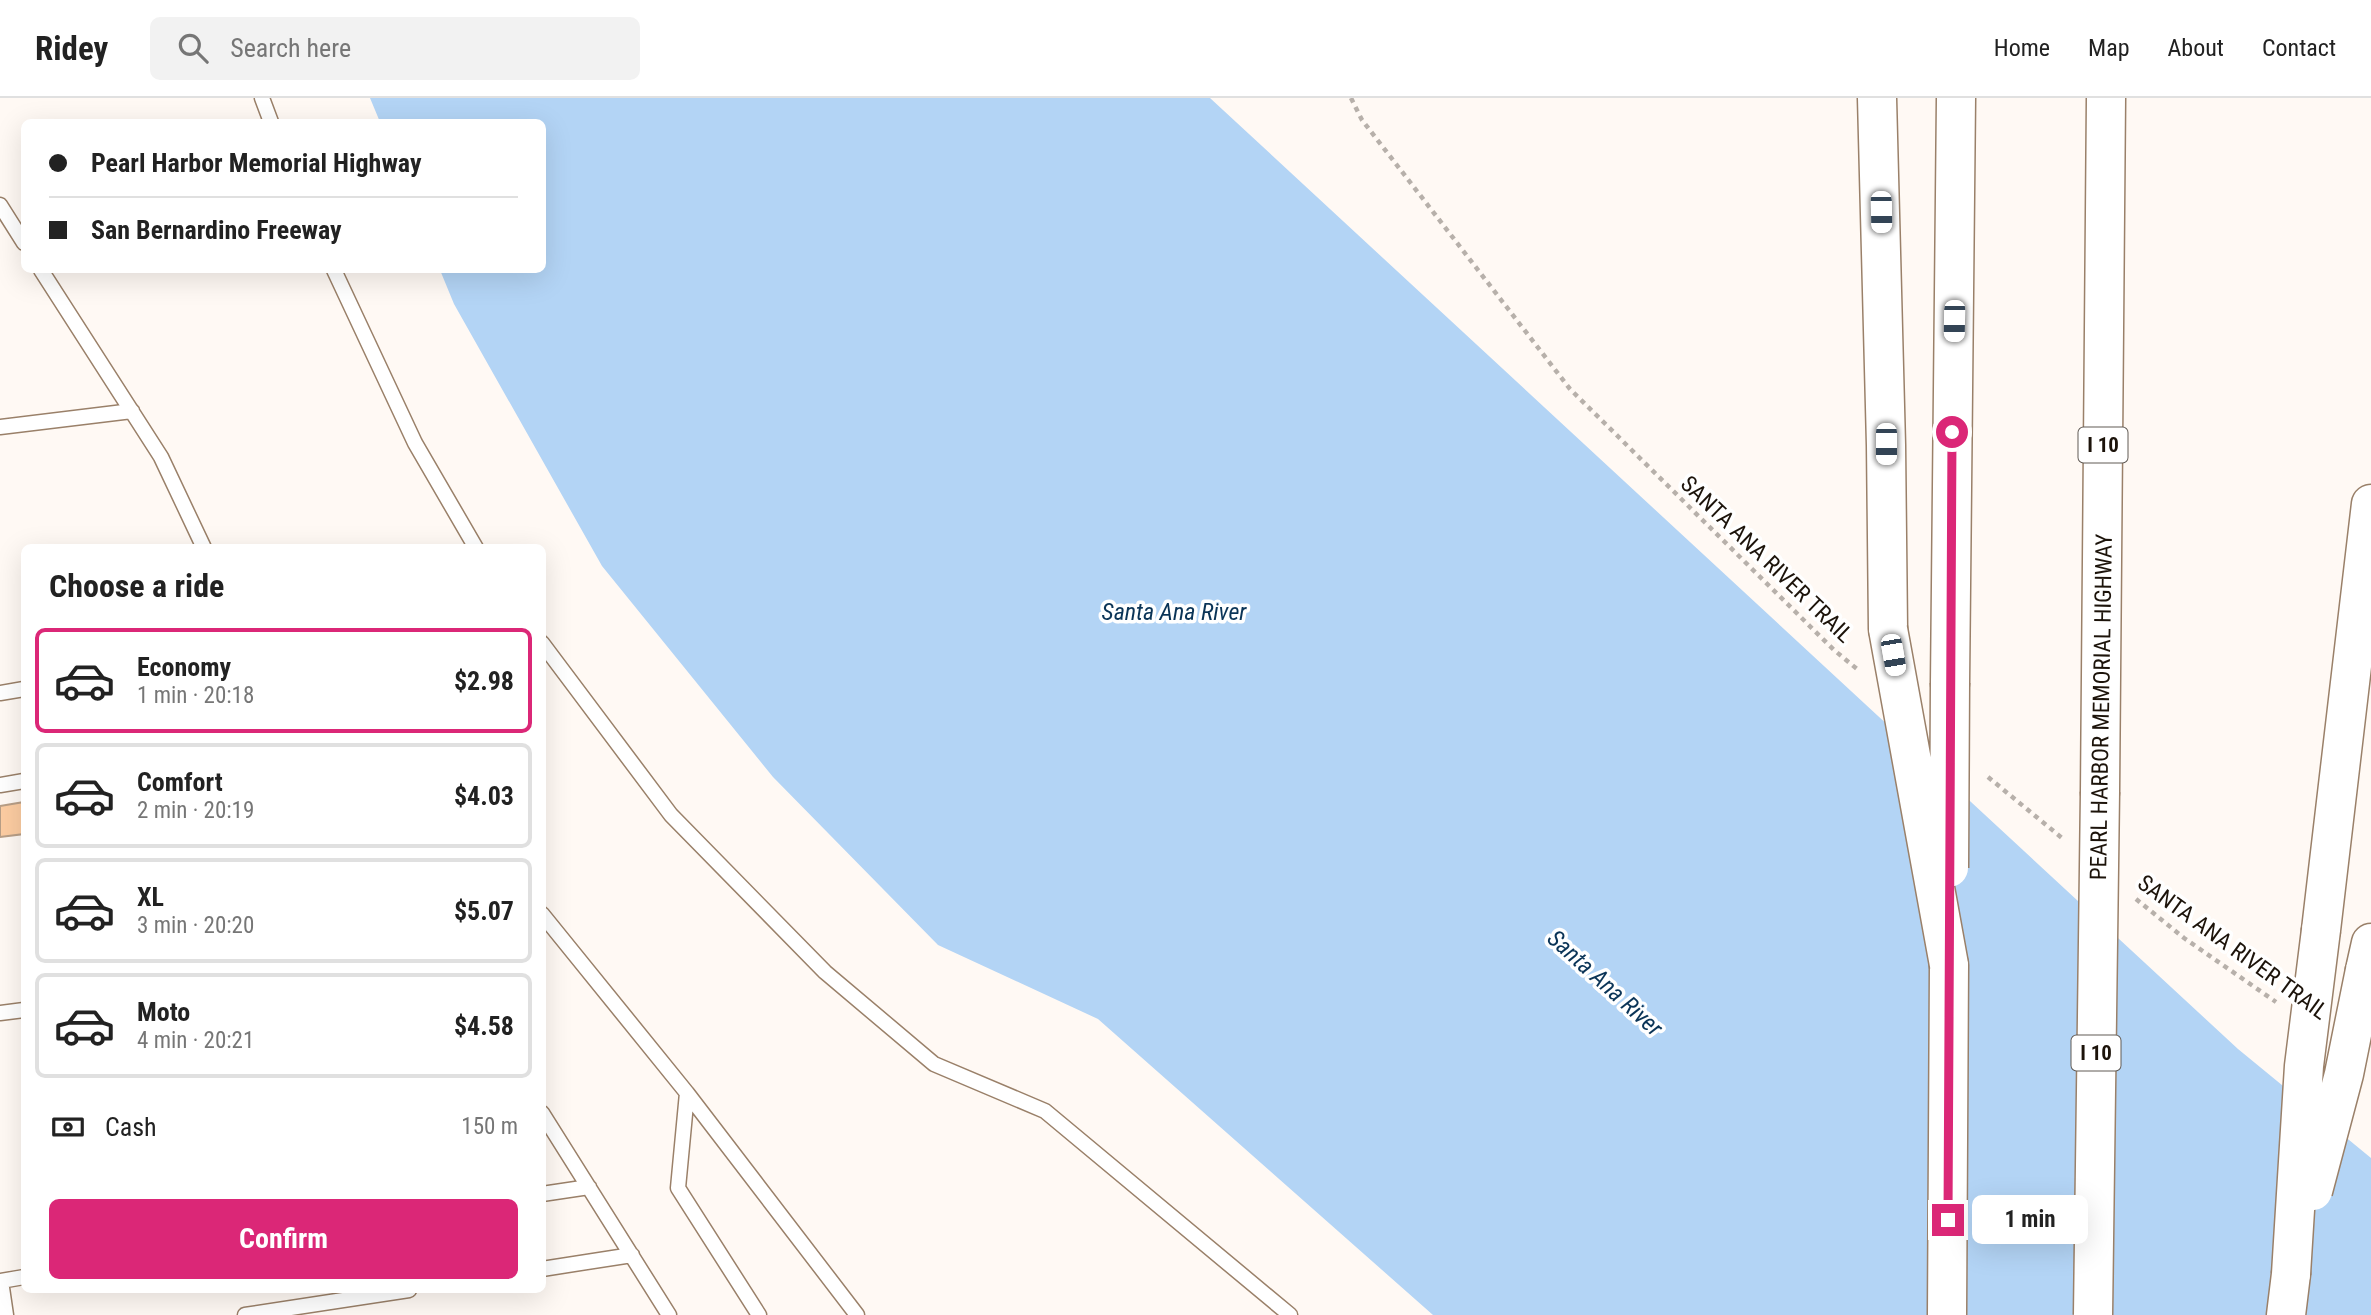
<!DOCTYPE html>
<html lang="en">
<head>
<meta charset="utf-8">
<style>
	body { margin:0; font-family:"Roboto Condensed",sans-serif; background:#f2f2f2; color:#222; height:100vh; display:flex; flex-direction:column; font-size:26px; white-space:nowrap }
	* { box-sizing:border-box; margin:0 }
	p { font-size:23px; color:#767676 }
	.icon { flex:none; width:38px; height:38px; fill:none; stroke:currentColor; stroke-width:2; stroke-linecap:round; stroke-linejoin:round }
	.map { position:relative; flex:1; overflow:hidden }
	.sheet { position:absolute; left:21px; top:446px; width:525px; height:749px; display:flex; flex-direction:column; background:#fff; border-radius:10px; box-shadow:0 7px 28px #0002 }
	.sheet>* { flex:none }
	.banner { position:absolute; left:21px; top:21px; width:525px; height:154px; border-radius:10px; box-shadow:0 7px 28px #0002; display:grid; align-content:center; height:154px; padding:0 28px; background:#fff }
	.end { position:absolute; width:32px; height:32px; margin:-16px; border:9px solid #db2777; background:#fff; box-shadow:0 0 0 4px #fff }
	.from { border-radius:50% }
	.bubble { position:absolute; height:49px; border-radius:10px; background:#fff; box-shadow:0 7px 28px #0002; font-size:23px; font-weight:700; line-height:49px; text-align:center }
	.car { position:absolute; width:21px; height:42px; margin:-21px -10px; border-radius:9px; box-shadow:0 0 5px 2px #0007; background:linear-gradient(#fff 24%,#345 0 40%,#fff 0 76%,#345 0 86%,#fff 0) }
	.banner b { display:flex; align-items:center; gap:24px; height:66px; font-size:26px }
	.banner b+b { border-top:2px solid #e0e0e0 }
	.banner i { width:18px; height:18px; background:#222 }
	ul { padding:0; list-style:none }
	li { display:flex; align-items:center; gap:21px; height:105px; margin:0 14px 10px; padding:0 14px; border:4px solid #e0e0e0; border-radius:10px }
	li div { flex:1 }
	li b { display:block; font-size:26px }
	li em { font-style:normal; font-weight:700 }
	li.selected { border-color:#db2777 }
	li>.icon { width:63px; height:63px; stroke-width:1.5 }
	h2 { padding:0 28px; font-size:32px; line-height:84px }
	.pay { display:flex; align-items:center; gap:18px; height:77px; padding:0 28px; font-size:26px }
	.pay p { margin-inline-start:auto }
	.cta { display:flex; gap:14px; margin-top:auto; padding:14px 28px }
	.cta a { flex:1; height:80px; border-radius:10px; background:#db2777; color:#fff; font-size:28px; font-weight:700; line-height:80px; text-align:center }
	header { display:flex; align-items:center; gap:42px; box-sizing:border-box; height:98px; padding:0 35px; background:#fff; border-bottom:2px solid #e0e0e0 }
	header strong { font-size:33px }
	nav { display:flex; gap:38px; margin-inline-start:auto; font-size:24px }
	.search { width:490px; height:63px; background:#f2f2f2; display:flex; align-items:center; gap:18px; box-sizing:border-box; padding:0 24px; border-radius:10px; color:#767676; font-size:26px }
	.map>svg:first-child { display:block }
	.water { fill:#b3d4f5 }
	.building { fill:#fdcda2; stroke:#b99f87; stroke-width:2 }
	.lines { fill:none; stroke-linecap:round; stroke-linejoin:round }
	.lane-casing { stroke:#9a8069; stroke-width:17 }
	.highway-casing { stroke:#9a8069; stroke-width:41 }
	.path { stroke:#b7b0aa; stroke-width:4.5; stroke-dasharray:5 5; stroke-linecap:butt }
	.lane { stroke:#fff; stroke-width:14 }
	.highway { stroke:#fff; stroke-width:38 }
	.highway-bridge-casing { stroke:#9a8069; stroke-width:41; stroke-linecap:butt }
	.highway-bridge { stroke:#fff; stroke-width:38 }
	.route { stroke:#db2777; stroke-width:9 }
	.labels { text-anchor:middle; stroke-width:7; stroke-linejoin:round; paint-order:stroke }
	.shield { fill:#fff; stroke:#605a54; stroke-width:2 }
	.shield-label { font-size:21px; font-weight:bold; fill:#1c130a }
	.street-label { font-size:23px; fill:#1c130a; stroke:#fff }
	.water-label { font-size:24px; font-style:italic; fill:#0a3457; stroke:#fff }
</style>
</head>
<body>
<header>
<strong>Ridey</strong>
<div class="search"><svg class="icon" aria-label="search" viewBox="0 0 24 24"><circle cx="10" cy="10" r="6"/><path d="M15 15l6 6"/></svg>Search here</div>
<nav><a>Home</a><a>Map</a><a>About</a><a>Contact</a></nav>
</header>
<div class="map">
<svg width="2371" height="1217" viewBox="0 0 2371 1217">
	<rect width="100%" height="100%" fill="#fff9f4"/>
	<path class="water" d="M370,0H1210L2238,951L2371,1060V1217H1433L1098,921L938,847L773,679L602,468L454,206L440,172H542V24H380Z"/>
	<path class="building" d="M24,704V736L0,739V708Z"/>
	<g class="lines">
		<g class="lane-casing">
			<path id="lane" d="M262,0L271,24
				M0,107L24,145
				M41,172L161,359L204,450
				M334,172L415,345L476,450
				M0,329L132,313
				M542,545L671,717L825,874L934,966L1045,1013L1290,1217
				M0,595L24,591
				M0,687L24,683
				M542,816L687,995L857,1217
				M0,915L24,912
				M687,995L678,1090L759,1217
				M542,1015L669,1217
				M542,1096L589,1089
				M542,1171L632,1157
				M6,1217L1,1183L24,1179
				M245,1217L409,1192"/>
		</g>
		<g class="highway-casing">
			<path id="highway" d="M1877,0L1886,347L1888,531
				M1950,585L1956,0
				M2100,694L2106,0
				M2321,832L2371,406
				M2365,872L2371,845
				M1947,1217L1949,867
				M2286,1217L2291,1176"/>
		</g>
		<path class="path" d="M1351,0L1362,22L1570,291L1834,552L1857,571
			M1988,679L2062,740
			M2136,801L2184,840L2276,904"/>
		<use href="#lane" class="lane"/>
		<use href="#highway" class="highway"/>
		<g class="highway-bridge-casing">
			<path id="highway-bridge" d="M1888,531L1949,867
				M1949,770L1950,585
				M2313,1093L2344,976L2365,872
				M2291,1176L2304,968L2321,832
				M2093,1217L2100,694"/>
		</g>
		<use href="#highway-bridge" class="highway-bridge"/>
	</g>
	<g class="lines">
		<path class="route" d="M1948,1122L1952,334"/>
	</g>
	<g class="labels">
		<g class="shield">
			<rect x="2078.5" y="329.5" width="49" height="35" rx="5"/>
			<rect x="2071.5" y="937.5" width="49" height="35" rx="5"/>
		</g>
		<g class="shield-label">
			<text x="2103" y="354">I 10</text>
			<text x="2096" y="962">I 10</text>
		</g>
		<g class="street-label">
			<text transform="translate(1767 461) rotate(44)" y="8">SANTA ANA RIVER TRAIL</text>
			<text transform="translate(2101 609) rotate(-89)" y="8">PEARL HARBOR MEMORIAL HIGHWAY</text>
			<text transform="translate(2233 849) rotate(36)" y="8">SANTA ANA RIVER TRAIL</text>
		</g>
		<g class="water-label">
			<text x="1174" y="522">Santa Ana River</text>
			<text transform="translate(1605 885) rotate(42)" y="8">Santa Ana River</text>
		</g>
	</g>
</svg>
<i class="end from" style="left:1952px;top:334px"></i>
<i class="end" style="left:1948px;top:1122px"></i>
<div class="bubble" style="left:1972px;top:1097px;width:116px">1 min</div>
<i class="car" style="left:1881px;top:114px;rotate:179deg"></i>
<i class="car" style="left:1954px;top:223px;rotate:181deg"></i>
<i class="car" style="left:1886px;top:346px;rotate:180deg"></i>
<i class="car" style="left:1893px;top:557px;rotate:170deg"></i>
<div class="banner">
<b><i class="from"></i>Pearl Harbor Memorial Highway</b>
<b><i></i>San Bernardino Freeway</b>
</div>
<section class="sheet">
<h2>Choose a ride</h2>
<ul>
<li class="selected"><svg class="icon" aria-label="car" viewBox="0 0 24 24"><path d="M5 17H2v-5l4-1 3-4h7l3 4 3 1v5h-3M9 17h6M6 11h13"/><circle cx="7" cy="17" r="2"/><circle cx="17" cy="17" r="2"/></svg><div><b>Economy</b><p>1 min · 20:18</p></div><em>$2.98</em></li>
<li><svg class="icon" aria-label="car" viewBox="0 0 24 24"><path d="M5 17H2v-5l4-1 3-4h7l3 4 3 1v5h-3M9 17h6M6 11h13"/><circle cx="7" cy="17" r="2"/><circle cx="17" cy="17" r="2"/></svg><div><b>Comfort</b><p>2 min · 20:19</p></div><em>$4.03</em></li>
<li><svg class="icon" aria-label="car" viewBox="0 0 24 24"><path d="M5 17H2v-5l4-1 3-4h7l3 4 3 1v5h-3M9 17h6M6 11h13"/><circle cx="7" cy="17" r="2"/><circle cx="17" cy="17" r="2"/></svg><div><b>XL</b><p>3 min · 20:20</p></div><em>$5.07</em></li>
<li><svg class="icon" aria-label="car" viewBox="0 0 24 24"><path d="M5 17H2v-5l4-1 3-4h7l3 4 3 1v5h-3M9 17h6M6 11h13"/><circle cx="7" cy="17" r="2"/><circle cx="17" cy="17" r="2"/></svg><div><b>Moto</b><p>4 min · 20:21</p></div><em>$4.58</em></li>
</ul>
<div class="pay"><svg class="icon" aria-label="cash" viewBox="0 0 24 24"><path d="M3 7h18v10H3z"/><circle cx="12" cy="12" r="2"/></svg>Cash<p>150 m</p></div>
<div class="cta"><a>Confirm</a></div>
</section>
</div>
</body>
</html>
